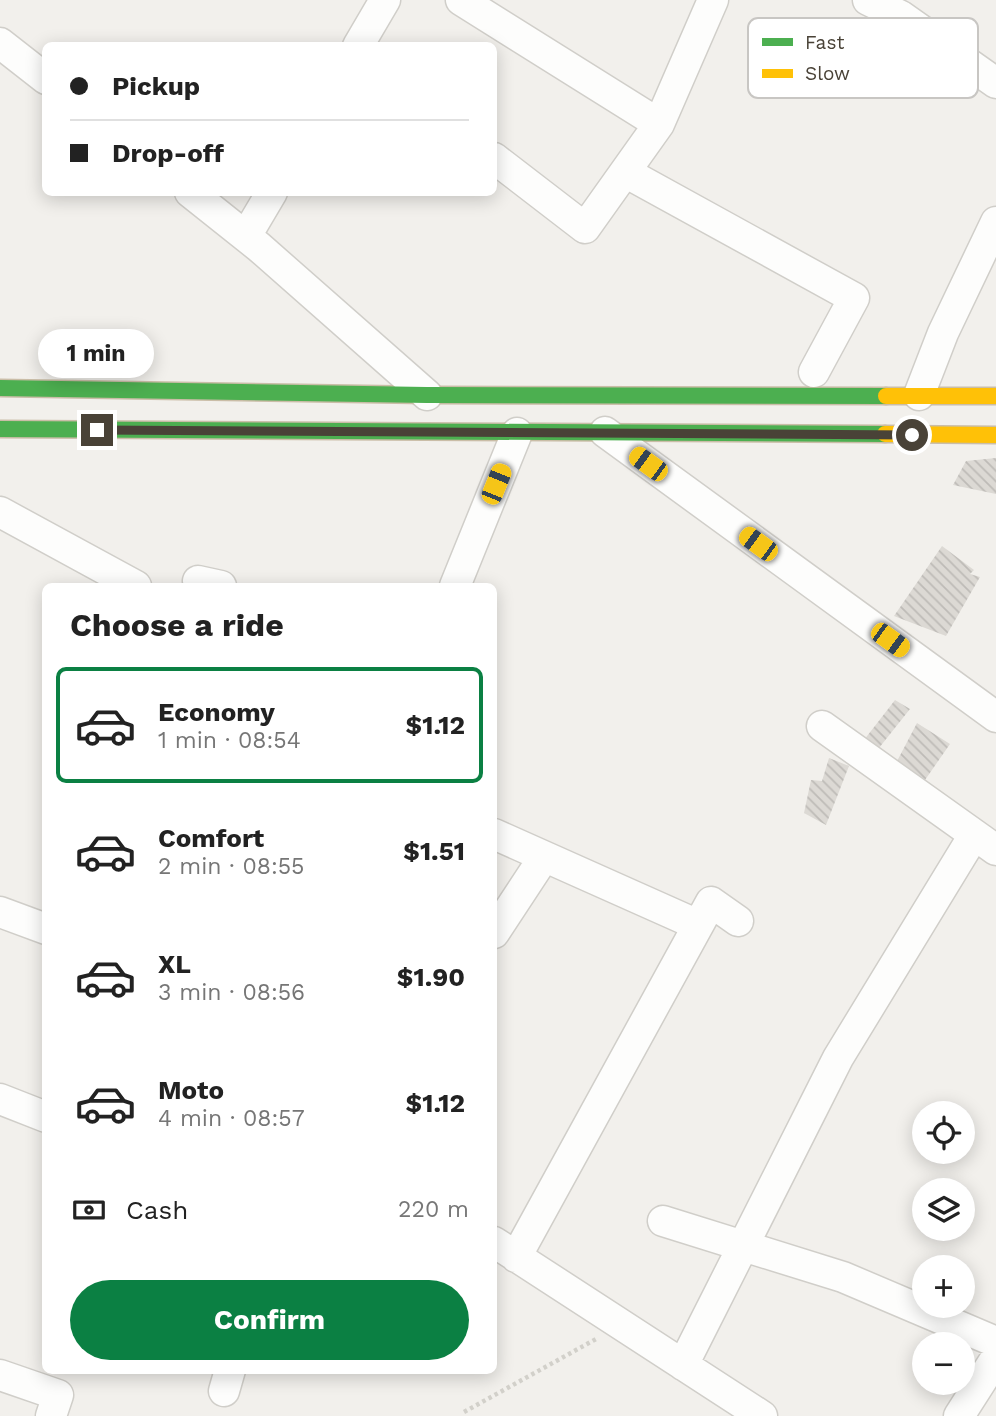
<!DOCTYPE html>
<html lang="en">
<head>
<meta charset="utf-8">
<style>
	body { margin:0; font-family:"Work Sans",sans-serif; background:#f6f6f6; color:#222; height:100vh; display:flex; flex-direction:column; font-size:26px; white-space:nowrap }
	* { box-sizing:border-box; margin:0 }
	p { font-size:23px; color:#767676 }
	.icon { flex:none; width:38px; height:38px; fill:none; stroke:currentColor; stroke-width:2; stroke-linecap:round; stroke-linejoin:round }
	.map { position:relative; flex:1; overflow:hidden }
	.sheet { position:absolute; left:42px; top:583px; width:455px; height:791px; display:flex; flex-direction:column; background:#fff; border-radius:10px; box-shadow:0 4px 18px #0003 }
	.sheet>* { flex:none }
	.banner { position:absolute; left:42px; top:42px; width:455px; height:154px; border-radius:10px; box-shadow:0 4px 18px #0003; display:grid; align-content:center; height:154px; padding:0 28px; background:#fff }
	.buttons { position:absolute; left:912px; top:1101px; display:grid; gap:14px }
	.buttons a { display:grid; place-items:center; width:63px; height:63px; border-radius:50%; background:#fff; box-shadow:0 4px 18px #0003; font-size:35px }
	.end { position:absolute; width:32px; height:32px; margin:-16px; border:9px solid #494237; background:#fff; box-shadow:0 0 0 4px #fff }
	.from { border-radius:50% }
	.bubble { position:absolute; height:49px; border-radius:24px; background:#fff; box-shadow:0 4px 18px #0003; font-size:23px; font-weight:700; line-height:49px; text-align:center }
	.car { position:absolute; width:21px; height:42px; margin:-21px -10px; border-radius:9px; box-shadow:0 0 5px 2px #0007; background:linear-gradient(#f5c518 24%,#345 0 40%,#f5c518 0 76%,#345 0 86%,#f5c518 0) }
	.banner b { display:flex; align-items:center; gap:24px; height:66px; font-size:26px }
	.banner b+b { border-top:2px solid #e0e0e0 }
	.banner i { width:18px; height:18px; background:#222 }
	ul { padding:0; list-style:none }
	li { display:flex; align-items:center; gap:21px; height:116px; margin:0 14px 10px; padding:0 14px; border:4px solid transparent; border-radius:10px }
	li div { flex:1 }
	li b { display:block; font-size:26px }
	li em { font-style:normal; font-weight:700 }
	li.on { border-color:#0b8043 }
	li>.icon { width:63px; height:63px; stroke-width:1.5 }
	h2 { padding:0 28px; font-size:32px; line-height:84px }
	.pay { display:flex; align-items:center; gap:18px; height:77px; padding:0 28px; font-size:26px }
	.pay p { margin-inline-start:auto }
	.action { display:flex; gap:14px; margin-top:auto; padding:14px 28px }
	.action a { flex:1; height:80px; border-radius:42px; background:#0b8043; color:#fff; font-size:28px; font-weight:700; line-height:80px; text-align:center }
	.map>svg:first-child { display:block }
	.building { fill:url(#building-back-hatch) }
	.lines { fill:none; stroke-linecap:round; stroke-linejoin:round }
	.street-casing { stroke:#d0cec9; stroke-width:33 }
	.fast-casing { stroke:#cabda7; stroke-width:19 }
	.slow-casing { stroke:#cabda7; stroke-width:19 }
	.path { stroke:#d2d0ca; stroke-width:4.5; stroke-dasharray:3.5 3.5; stroke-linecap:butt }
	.street { stroke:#fdfdfc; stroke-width:30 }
	.fast { stroke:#4caf50; stroke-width:16 }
	.slow { stroke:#ffc107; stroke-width:16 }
	.route { stroke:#494237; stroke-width:9 }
	.key { fill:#fff; stroke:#c8c6c3; stroke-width:2 }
	.key-label { font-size:19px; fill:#494237 }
</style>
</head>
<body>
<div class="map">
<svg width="996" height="1416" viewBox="0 0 996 1416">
	<defs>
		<pattern id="building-back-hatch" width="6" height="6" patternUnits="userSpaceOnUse" patternTransform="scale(1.75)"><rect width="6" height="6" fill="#dcd9d4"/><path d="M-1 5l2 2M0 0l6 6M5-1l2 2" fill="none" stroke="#bebbb7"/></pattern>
	</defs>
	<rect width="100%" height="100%" fill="#f2f0ec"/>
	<path class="building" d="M996,458V494L953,485L966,461Z
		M942,546L974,570L970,574L980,577L946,636L894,616Z
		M895,700L910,709L879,748L864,740Z
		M917,723L950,744L925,780L895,765Z
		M829,758L849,766L826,825L804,813L811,780L822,781Z"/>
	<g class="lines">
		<g class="street-casing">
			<path id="street" d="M461,0L659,124
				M868,0L901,16L996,83
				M0,43L46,79
				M358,46L385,0
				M494,158L585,228L659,124L713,0
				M625,172L854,298L814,372
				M190,192L259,247L427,395
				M246,236L272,192
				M919,395L943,333L996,222
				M605,432L996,717
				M0,512L136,586
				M198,581L221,586
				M455,586L517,433
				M822,726L996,850
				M494,834L698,925
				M0,912L46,929
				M494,933L544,857
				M0,1099L46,1117
				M663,1221L843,1277L996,1342
				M494,1242L762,1416
				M516,1257L711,902L738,921
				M683,1365L838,1058L974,835
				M0,1375L58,1395L51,1416
				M224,1391L230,1370
				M959,1416L996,1358"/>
		</g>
		<g class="fast-casing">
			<path id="fast" d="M0,388L427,395L886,396
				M0,429L885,434"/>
		</g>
		<g class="slow-casing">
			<path id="slow" d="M886,396H996
				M885,434L996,435"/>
		</g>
		<path class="path" d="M464,1412L596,1339"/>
		<use href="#street" class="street"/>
		<use href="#fast" class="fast"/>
		<use href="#slow" class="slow"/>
	</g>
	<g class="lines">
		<path class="route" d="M97,430L912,435"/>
	</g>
	<rect x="748" y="18" width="230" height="80" rx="10" class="key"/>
	<rect x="762" y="38" width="31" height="8" fill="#4caf50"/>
	<rect x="762" y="69" width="31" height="9" fill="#ffc107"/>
	<g class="key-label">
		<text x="805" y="49">Fast</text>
		<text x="805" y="80">Slow</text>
	</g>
</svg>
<div class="buttons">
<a><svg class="icon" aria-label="locate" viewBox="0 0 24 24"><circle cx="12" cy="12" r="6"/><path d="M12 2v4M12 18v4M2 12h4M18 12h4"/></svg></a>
<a><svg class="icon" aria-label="layers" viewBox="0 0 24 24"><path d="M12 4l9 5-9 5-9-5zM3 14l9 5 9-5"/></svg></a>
<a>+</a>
<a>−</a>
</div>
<i class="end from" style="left:912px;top:435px"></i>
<i class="end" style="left:97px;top:430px"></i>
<div class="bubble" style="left:38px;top:329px;width:116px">1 min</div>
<i class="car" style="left:648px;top:464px;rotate:306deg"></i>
<i class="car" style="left:496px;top:484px;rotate:22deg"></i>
<i class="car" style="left:758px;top:544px;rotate:306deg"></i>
<i class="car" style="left:890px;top:640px;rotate:126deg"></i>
<div class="banner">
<b><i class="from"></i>Pickup</b>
<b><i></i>Drop-off</b>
</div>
<section class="sheet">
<h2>Choose a ride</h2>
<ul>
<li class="on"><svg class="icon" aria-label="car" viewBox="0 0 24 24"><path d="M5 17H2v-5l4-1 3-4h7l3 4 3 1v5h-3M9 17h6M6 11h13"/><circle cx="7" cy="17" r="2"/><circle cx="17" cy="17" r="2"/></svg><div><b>Economy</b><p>1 min · 08:54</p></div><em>$1.12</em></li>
<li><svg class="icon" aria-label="car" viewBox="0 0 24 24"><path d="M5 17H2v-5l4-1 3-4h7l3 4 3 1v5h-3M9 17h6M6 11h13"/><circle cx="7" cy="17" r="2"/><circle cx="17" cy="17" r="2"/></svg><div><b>Comfort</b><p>2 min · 08:55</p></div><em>$1.51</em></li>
<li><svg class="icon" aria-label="car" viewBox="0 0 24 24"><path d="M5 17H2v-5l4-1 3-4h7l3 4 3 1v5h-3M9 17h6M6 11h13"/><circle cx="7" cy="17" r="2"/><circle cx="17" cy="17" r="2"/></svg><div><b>XL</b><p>3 min · 08:56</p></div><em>$1.90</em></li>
<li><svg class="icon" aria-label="car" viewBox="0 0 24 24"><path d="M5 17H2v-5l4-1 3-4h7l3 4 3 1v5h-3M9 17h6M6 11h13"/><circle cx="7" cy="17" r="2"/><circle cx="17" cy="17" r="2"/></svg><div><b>Moto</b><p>4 min · 08:57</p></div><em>$1.12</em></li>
</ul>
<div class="pay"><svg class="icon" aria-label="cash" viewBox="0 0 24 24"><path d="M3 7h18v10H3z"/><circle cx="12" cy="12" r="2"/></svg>Cash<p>220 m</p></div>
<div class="action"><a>Confirm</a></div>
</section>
</div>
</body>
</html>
